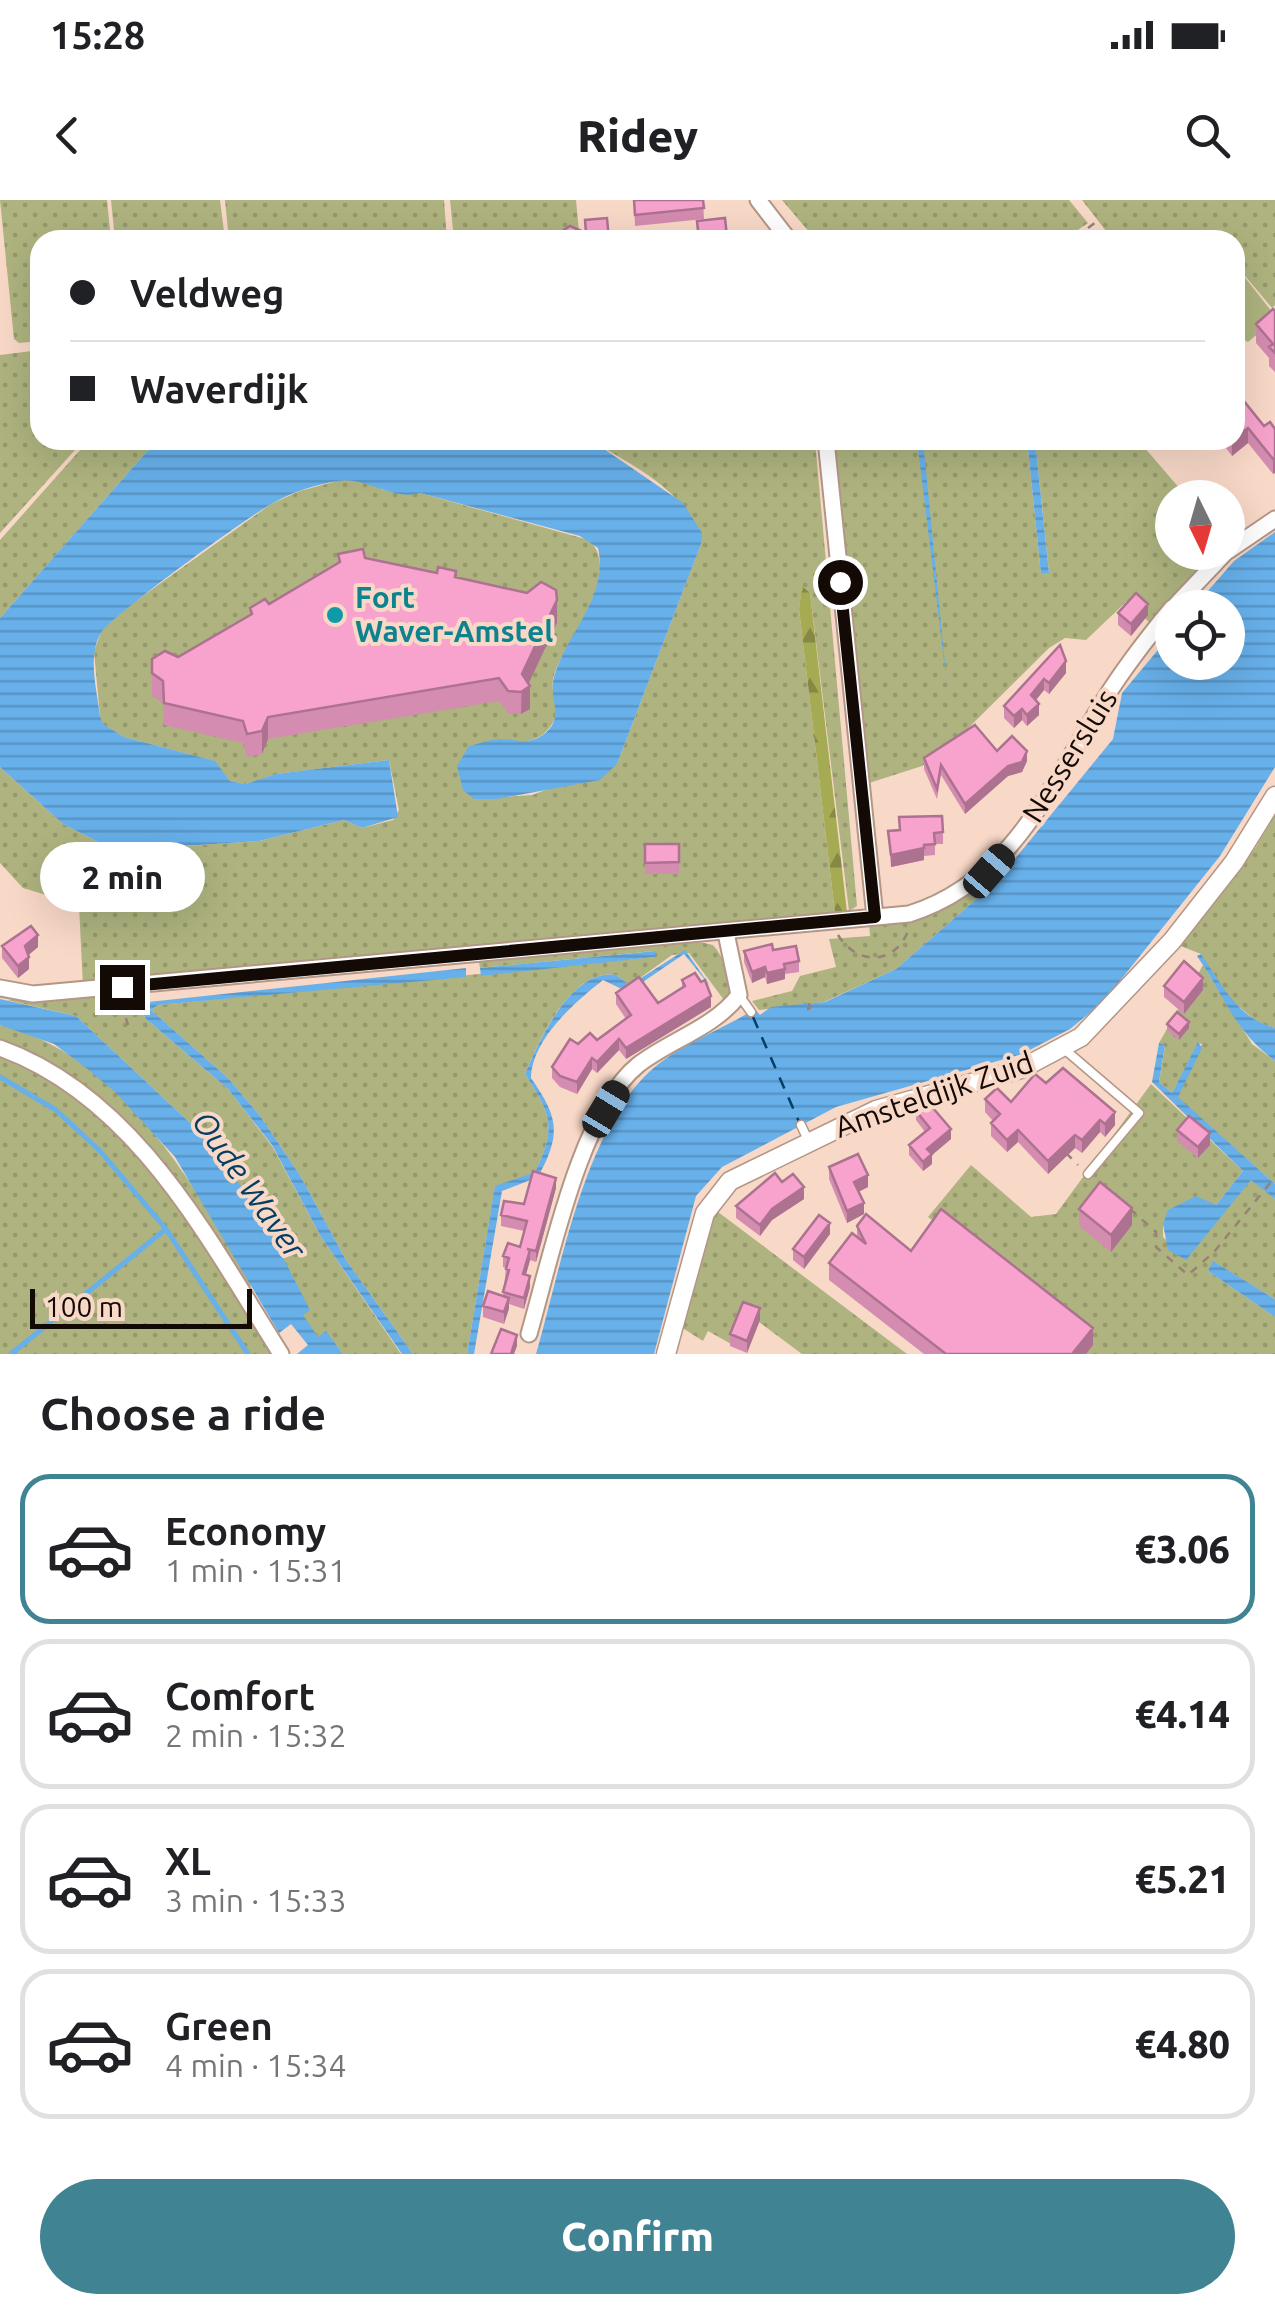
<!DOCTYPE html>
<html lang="en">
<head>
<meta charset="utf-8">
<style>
	body { margin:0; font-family:Ubuntu,sans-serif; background:#f6f6f6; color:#202124; height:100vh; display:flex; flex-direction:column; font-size:38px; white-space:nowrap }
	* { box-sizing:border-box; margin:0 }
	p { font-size:32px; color:#757577 }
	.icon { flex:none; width:55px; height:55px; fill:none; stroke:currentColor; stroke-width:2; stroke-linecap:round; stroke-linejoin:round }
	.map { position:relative; height:1154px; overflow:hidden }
	.drawer { display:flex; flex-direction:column; background:#fff; flex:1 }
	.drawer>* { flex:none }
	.banner { position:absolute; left:30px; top:30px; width:1215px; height:220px; border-radius:30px; box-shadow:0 10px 40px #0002; display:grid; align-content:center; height:220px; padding:0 40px; background:#fff }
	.needle { width:65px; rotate:175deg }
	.fabs { position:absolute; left:1155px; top:280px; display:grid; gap:20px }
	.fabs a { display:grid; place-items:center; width:90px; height:90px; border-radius:50%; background:#fff; box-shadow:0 10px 40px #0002; font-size:50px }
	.scale { position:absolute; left:30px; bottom:25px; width:222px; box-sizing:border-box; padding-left:10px; border:5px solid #140a05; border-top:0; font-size:28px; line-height:35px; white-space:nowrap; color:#140a05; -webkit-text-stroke:8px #f8d8c7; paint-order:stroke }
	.end { position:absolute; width:45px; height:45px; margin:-22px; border:12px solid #140a05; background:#fff; box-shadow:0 0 0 5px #fff }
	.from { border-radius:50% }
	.bubble { position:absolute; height:70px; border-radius:35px; background:#fff; box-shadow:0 10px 40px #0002; font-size:32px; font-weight:800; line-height:70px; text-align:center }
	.car { position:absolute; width:30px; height:60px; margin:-30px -15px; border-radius:12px; box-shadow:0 0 8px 2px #0007; background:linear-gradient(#222 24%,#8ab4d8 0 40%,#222 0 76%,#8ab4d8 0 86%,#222 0) }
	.banner b { display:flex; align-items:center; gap:35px; height:95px; font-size:38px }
	.banner b+b { border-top:2px solid #e0e0e0 }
	.banner i { width:25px; height:25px; background:#202124 }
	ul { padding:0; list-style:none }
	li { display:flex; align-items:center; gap:30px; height:150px; margin:0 20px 15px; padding:0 20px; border:5px solid #e0e0e0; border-radius:30px }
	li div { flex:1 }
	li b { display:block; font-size:38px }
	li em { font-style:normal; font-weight:800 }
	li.current { border-color:#408392 }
	li>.icon { width:90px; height:90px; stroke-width:1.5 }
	h2 { padding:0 40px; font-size:45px; line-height:120px }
	.cta { display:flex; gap:20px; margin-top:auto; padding:20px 40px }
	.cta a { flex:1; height:115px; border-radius:60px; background:#408392; color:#fff; font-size:40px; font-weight:800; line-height:115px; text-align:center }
	.status { display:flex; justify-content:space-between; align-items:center; height:70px; padding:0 50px; background:#fff; direction:ltr }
	.status svg { height:28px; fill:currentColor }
	header { display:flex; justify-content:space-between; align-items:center; height:130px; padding:0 40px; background:#fff; font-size:45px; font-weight:800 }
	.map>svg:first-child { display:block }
	.grass { fill:url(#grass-dots) }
	.forest { fill:url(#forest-firs) }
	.pitch { fill:#aeb37f }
	.water { fill:url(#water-rules) }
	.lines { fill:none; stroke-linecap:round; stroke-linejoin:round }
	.stream { stroke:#67b0ea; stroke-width:5 }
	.ferry { stroke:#033e64; stroke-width:2.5; stroke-dasharray:12 10; stroke-linecap:butt }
	.service-casing { stroke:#b39686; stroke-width:11 }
	.minor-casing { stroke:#b39686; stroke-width:19 }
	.tertiary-casing { stroke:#b39686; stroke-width:21 }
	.path { stroke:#988175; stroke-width:2.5; stroke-dasharray:8 8; stroke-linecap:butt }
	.service { stroke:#fff; stroke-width:8 }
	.minor { stroke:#fff; stroke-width:15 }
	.tertiary { stroke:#fff; stroke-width:18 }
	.wall { fill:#d48cb0 }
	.shaded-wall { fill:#ad7290 }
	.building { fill:#f7a3cd; stroke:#ad7290; stroke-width:2.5 }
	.route { stroke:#140a05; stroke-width:12 }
	.culture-dot { fill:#0f9aa8; stroke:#f8d8c7; stroke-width:4 }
	.labels { text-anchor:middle; stroke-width:8; stroke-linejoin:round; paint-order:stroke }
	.culture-label { font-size:30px; font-weight:bold; fill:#0d838f; stroke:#f8d8c7; text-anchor:start }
	.street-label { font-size:30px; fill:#140a05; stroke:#f8d8c7 }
	.water-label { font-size:32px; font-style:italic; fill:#033e64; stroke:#f8d8c7 }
</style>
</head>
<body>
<div class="status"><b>15:28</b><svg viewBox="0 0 49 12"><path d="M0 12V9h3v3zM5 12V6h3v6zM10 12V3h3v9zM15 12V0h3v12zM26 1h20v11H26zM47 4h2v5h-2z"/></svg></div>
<header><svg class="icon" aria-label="back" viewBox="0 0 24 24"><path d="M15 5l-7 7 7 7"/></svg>Ridey<svg class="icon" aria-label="search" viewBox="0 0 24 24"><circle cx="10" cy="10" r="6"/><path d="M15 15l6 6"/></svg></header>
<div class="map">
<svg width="1275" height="1154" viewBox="0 0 1275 1154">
	<defs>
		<pattern id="grass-dots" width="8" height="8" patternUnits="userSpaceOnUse" patternTransform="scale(2.5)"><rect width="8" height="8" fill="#aeb37f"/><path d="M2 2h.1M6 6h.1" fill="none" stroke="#95996c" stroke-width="1.8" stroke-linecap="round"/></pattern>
		<pattern id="forest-firs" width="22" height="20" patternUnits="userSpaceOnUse" patternTransform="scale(2.5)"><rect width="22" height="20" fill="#a5ab53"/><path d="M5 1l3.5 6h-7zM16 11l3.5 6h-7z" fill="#858943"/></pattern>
		<pattern id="water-rules" width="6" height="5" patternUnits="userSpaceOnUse" patternTransform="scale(2.5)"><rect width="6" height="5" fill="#67b0ea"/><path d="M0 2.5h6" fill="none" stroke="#5896c7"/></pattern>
	</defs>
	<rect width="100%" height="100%" fill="#f8d8c7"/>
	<path class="grass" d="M0,0H107L111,40H40V141L19,143L14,139Z
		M111,0H220L225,40H115Z
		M225,0H444L447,40H229Z
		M450,0H576L579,32L558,40H454Z
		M782,0H1069L1088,23L1063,40H816Z
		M1082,0H1275V105L1272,108L1235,64V40H1113Z
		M40,150V240H84L0,333V155Z
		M89,240H157L0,418V340Z
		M591,240H815L857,706L849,711L810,393L802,387L799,409L835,713L83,787L79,705L23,688L0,663V567L63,624L102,644L136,649L259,641L344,620L362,628L393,620L399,610L389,560L277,574L245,584L230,581L214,561L124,537L102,524L100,516L94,451L102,430L126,408L271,304L300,291L341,280L372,282L383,290L420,293L589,340C624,374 565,440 554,475C548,494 564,510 550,527C537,544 519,543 501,539L474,599L532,595L617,564L701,344C688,290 635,268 591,240Z
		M833,240H1027L1041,374L1049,372L1035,240H1138L1187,297L1172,298V352L1214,353L1150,423L1127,401L1086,440L1065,438L1049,448L941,555L922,566L866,584Z
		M1275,614V828L1261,825L1225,795L1201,754L1178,745L1256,647Z
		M992,672L996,682L896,769L824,802L759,810L752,801L792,791L800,776L836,767L829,739L870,736L869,723C930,716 944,708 992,672Z
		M695,741L713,745C726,760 735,784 727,804L689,753L672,755L630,785L616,775C571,768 539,840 525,874C551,915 557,926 535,972L495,987L467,1154H413L346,1060L301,977L261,917L228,878L151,810L158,805L655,757L654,751L480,768L479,762Z
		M1203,765L1252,844L1275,861V984L1177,897L1202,844L1198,843L1172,893L1159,882L1165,846L1159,843Z
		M134,794L145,818L228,889L272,946L321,1037L401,1154H343L326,1132L318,1138L302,1115L309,1110L203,935L76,816L7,800Z
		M0,825C122,855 194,985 253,1085L247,1088L131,931L0,842Z
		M0,855C132,905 202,1040 273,1154H0Z
		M1151,884L1243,971L1216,1005L1163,1024V1037L1186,1059L1251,979L1275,999V1099L1214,1062L1208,1071L1275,1117V1154H1081L1093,1138L928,1017L971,965L1031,1017L1056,1014Z
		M714,1009L907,1154H802L755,1119L731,1144L708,1131L703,1141L681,1127Z"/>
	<path class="forest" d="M802,386L810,393L847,712L835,713L799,409Z"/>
	<path class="pitch" d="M1235,65L1273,113L1272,122L1248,142L1235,135Z"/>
	<path class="water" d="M157,240H591L683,303L702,333L701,344L617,564L600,580L497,599H474L463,590L457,566L469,546C479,544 490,539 500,539C516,539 528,546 544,534C566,517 548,499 554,477C566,434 609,397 598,348L580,336L420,293C392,301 368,277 339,281C316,284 293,292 273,303C250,315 111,416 101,433C87,456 97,490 100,516L103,524L124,537L215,561L230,581L245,584L276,574L389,560L398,617L362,628L344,620L259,641L136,649L102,644L63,624L0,567V418Z
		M917,240H923L947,485Z
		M1027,240H1035L1049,373L1041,374Z
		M1275,332V567L1220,656L1103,802L1070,829L1022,854L836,907L722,967L696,996L654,1154H536C560,1071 583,940 644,877C674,846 720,831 755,809L760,815L771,807L825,802L896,769L996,682L1113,539L1122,493L1172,433V462H1228V408L1194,407L1234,361Z
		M685,750L711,787L684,754L628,792L603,780C575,802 532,839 531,878C558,917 562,933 538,977L502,991L474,1154H467L495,986L535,972C557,926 551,915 525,874C539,841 571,768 616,775L630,785Z
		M655,751V757L481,776L480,768Z
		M1201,754C1221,783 1238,819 1275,828V861C1232,828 1226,798 1197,756Z
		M466,768V777L158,805L151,810L228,878L261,917L301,977L346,1060L413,1154H402L321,1037L272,945L228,889L145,818L139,803Z
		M0,799L76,816L203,935L259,1011L310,1110L303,1115L318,1137L326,1131L343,1154H297L308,1145L291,1124L279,1133L175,957L115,892L85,867L54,844L0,825Z
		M1198,842L1202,848L1178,897L1275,984V999L1251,980L1186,1060L1168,1050L1163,1024L1168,1010L1196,996L1216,1005L1243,971L1152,882L1159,843L1165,845L1159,882L1172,893Z
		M1213,1061L1275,1099V1117L1208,1071Z"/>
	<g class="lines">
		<path class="stream" d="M0,877L56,910L100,951L166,1029L11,1154
			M166,1029L248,1154"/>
		<path class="ferry" d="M753,817L800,924"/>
		<g class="service-casing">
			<path id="service" d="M739,795L751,812
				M1063,848L1139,913L1088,974
				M801,925L808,940"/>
		</g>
		<g class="minor-casing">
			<path id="minor" d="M758,0L789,40
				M826,240L875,717
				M1228,351L1275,319
				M1173,408L1226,352
				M0,788L33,794L909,714C1012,682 1051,585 1104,500C1124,468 1148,437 1172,408
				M0,848C136,897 208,1039 281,1154
				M529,1134C550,1062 580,912 638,865C670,840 714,828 739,795L726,733"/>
		</g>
		<g class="tertiary-casing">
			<path id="tertiary" d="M666,1154L705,1013L730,981L876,910L1021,869L1081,837L1172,741L1234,662L1275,596"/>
		</g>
		<path class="path" d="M1088,28L1100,19
			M838,735C857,766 895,765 908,731
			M121,803L128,825
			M807,809L810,808L808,800
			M1066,953L1078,965
			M1130,1009L1156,1032V1047L1188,1075L1214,1052L1275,977"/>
		<use href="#service" class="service"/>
		<use href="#minor" class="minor"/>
		<use href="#tertiary" class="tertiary"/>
	</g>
	<path class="wall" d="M634,0H703L704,19L635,26Z
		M1275,111V172L1269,166V158L1256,143V124Z
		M1235,190L1264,226L1275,229L1273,274L1248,243L1232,256L1220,240H1235Z
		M338,354L365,358L456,377L557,423L528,483L530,509L521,514L508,513L499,501L268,539L262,554L247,557L243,543L164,525L163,504L152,495V459L178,457L250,415V408L269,404L338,363Z
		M1118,413L1148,415L1131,436L1118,425Z
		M1060,445L1066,473L1049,494L1044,490L1036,500L1039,515L1027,526L1022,520L1014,528L1004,518V506Z
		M997,551L1027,561L1022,572L1008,576L965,614L941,575L937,599L924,569V558Z
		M899,617L943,632V644H935V655L924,656V660L891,667L888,631L899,630Z
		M645,644H679V674H645Z
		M2,746L38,747L28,755L29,769L18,778L2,758Z
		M773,750L799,761V772L785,774V779L767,784L765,777L752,783L744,762V751Z
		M682,780L711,807L626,859L619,850L597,873L592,869L577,894L560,887L552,878V867L578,844L597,840L626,819L616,804V793L658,803L682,788Z
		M1164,786L1203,790L1184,814L1164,797Z
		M1167,824L1189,828L1179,840L1167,830Z
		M1046,883L1115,925L1105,937L1100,932L1082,953L1075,948L1048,974L1018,942L1007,952L991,936V923L993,921L985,912V899L1011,902Z
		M916,911L951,939L932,955V964L923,971L909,955V945L925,932L916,920Z
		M1177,930L1210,945L1198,958L1177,941Z
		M829,967L868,987L858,992L864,1014L847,1023L829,979Z
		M782,982L804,999L772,1020L760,1036L736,1018V1006Z
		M556,988L536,1062L530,1060L526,1075L530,1087L524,1109L509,1104L504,1124L483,1117V1106L503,1096L506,1068L503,1067V1056L520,1047L524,1031L501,1026V1015Z
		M1079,1009L1132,1025L1111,1052L1079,1026Z
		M857,1026L911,1051L1093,1145L1086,1154H924L829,1080V1063L857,1037Z
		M830,1034L804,1069L793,1060V1049Z
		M760,1120L747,1153L730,1146V1134Z"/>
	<path class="shaded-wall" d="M1248,228V243L1232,256V240H1235Z
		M1275,257V273L1273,274V259Z
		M557,400V423L526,489L530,486V509L521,514L522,474Z
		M1148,404V415L1131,436V424Z
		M1066,461V473L1049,494V483Z
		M1044,479V490L1031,506V495Z
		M1039,504V515L1027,526V515Z
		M1022,509V520L1014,528V516Z
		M268,517V539L262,554V531Z
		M1027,551V561L1022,572L1008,576L965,614V604Z
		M924,648V660L891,667V655Z
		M38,735V747L25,758V746Z
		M29,757V769L18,778V766Z
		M765,767V777L752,783V772Z
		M785,769V779L767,784V773Z
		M1203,778V790L1184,814V802Z
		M711,796V807L626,859V848Z
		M1189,822V828L1179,840V834Z
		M619,839V850L597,873V862Z
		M592,858V869L577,894V882Z
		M1115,912V925L1105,937V924Z
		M1100,920V932L1082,953V940Z
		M951,929V939L932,955V964L923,971V962L927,949Z
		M1018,930V942L1007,952V940Z
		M1210,933V945L1198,958V947Z
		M1075,935V948L1048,974V961Z
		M868,975V987L854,994V982Z
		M556,978V988L536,1062V1051Z
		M804,987V999L772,1020L760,1036V1025L772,1009Z
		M864,1003V1014L847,1023V1011Z
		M1132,1008V1025L1111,1052V1035Z
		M830,1023V1034L804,1069V1057Z
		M530,1050V1060L523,1085V1074Z
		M530,1076V1087L524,1109V1098Z
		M509,1098V1109L504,1124V1112Z
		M760,1108V1120L747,1153V1141Z
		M1093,1128V1145L1086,1154H1072Z
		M517,1135V1146L514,1154H511Z"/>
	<path class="building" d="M634,0H703L704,8L635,15Z
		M607,18L609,40H561V32L570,26L586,33L585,20Z
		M725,18L727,37L699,40L697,21Z
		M1273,109L1275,111V153L1269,147L1273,144L1256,124Z
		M1235,190L1264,226L1270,222L1275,229V257L1273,259L1248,228L1235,238Z
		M363,349L365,358L437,373L438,367L456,371L455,377L527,393L541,382L556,390L557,400L522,474L530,486L521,492L508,491L499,478L268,517L262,531L247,534L243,521L164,503L163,481L152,473V459L165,451L178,457L252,414L250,408L265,399L269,404L340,362L338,354Z
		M1136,393L1148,404L1131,424L1118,413Z
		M1060,445L1066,461L1049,483L1044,479L1031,495L1039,504L1027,515L1022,509L1014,516L1004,506Z
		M975,525L997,551L1012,536L1027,551L1022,562L1008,566L965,604L941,565L937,589L924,558Z
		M942,616L943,632L934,633L935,644L924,645V648L891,655L888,631L900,630L899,617Z
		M645,644H679V662L645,663Z
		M31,726L38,735L25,746L29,757L18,766L2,746Z
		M772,744L773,750L796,746L799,761L784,764L785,769L767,773L765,767L752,772L744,751Z
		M1184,761L1203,778L1184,802L1164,786Z
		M695,773L701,782L705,780L711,796L626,848L619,839L597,862L592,858L577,882L560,876L552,867L570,839L578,844L590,833L597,840L631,815L616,793L639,777L658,803L685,786L682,780Z
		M1177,812L1189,822L1179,834L1167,824Z
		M1063,868L1115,912L1105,924L1100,920L1082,940L1075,935L1048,961L1018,930L1007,940L991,923L1000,914L985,899L997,888L1011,902L1035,874L1046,883Z
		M927,901L951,929L927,949L932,954L923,962L909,945L930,928L916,911Z
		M1189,916L1210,933L1198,947L1177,930Z
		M858,954L868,975L854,982L864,1003L847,1011L829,967Z
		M533,971L556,978L536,1051L527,1049L530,1050L523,1074L530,1076L524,1098L503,1092L509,1070L506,1069L509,1058L503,1056L508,1043L520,1047L527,1021L501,1015L504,1001L524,1004Z
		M775,973L782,982L793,974L804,987L772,1009L760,1025L736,1006Z
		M1100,982L1132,1008L1111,1035L1079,1009Z
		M941,1009L1093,1128L1072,1154H946L829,1063L852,1033L866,1044L857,1026L866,1014L911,1051Z
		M819,1015L830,1023L804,1057L793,1049Z
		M488,1091L509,1098L504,1112L483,1106Z
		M743,1102L760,1108L747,1141L730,1134Z
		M501,1129L517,1135L511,1154H491Z"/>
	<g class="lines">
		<path class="route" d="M122,787L875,717L840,382"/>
	</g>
	<circle class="culture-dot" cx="335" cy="415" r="10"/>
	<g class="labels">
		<g class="culture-label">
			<text x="355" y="408">Fort<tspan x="355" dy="34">Waver-Amstel</tspan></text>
		</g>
		<g class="street-label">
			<text transform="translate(1070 556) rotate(-58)" y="10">Nessersluis</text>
			<text transform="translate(934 895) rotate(-19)" y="10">Amsteldijk Zuid</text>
		</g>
		<g class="water-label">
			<text transform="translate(249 985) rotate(55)" y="11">Oude Waver</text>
		</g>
	</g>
</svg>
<div class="fabs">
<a><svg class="needle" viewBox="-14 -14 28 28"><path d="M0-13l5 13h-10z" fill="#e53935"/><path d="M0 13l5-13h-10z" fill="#757577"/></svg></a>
<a><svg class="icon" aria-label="locate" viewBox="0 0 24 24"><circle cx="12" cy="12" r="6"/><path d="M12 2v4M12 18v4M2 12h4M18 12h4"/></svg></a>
</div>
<div class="scale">100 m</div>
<i class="end from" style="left:840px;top:382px"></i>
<i class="end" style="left:122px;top:787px"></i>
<div class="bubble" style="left:40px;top:642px;width:165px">2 min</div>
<i class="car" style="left:989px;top:671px;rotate:41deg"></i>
<i class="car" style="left:606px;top:909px;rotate:31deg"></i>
<div class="banner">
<b><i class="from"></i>Veldweg</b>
<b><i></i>Waverdijk</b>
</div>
</div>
<section class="drawer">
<h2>Choose a ride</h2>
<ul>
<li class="current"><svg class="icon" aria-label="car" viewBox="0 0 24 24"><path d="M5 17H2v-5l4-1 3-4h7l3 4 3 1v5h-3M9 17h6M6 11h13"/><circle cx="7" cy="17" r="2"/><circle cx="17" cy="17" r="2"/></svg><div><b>Economy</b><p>1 min · 15:31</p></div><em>€3.06</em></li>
<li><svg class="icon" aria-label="car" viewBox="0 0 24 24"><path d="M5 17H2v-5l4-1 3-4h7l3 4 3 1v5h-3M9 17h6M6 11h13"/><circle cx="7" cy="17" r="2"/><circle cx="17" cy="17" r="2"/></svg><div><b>Comfort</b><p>2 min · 15:32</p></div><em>€4.14</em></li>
<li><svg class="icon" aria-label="car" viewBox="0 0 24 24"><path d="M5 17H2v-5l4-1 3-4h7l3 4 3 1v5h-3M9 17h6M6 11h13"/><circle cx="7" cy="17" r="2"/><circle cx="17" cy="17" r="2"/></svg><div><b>XL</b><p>3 min · 15:33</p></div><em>€5.21</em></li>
<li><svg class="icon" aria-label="car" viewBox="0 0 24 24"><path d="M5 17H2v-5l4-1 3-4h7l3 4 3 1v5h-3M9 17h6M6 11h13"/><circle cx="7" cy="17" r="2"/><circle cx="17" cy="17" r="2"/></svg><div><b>Green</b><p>4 min · 15:34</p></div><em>€4.80</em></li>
</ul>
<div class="cta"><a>Confirm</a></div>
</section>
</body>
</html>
